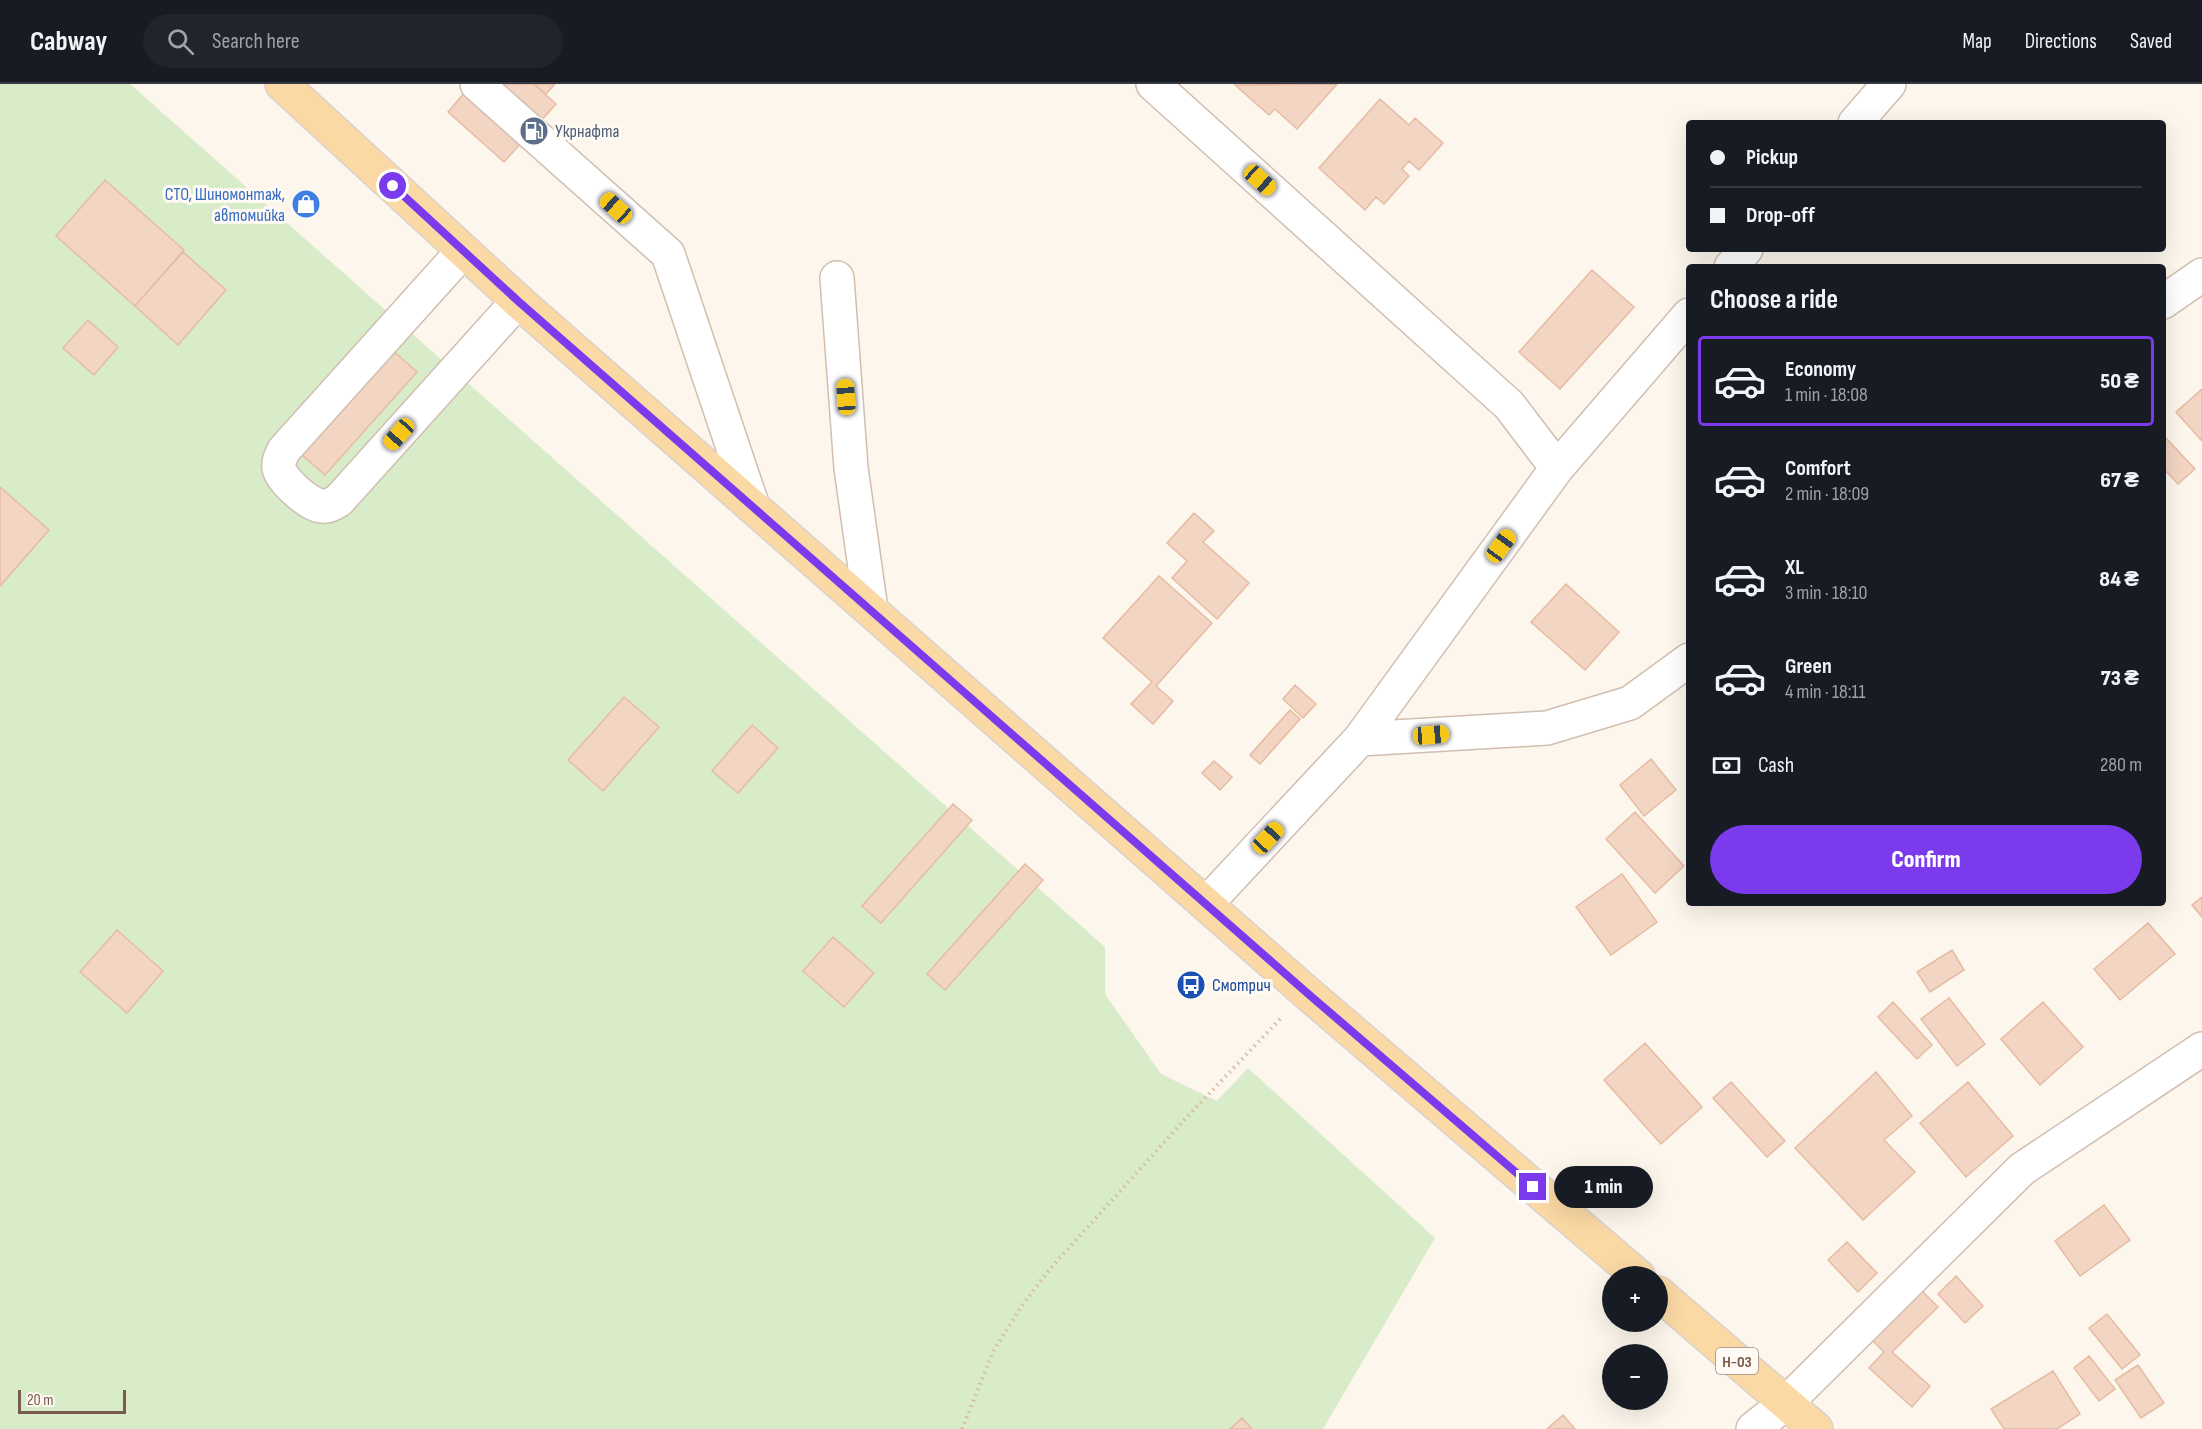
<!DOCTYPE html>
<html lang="en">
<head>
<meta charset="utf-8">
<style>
	body { margin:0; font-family:"Sofia Sans Condensed",sans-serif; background:#20242c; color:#f1f3f6; height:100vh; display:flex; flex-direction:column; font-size:22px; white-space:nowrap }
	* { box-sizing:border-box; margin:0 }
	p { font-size:20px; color:#9ea1a6 }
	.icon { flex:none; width:33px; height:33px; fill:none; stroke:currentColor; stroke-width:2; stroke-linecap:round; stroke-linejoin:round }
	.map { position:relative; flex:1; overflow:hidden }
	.panel { position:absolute; left:1686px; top:180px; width:480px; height:642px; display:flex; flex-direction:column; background:#171b24; border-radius:6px; box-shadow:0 6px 24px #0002 }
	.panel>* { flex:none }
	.top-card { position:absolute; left:1686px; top:36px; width:480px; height:132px; border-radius:6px; box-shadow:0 6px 24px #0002; display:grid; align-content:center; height:132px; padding:0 24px; background:#171b24 }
	.tools { position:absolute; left:1602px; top:1182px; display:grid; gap:12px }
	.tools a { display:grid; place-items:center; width:66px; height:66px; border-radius:50%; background:#171b24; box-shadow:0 6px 24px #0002; font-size:30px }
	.scale { position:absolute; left:18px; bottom:15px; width:108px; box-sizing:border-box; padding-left:6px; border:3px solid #7a5c4d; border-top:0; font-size:16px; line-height:21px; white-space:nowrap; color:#7a5c4d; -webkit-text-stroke:4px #fffaf3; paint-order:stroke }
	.end { position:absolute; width:27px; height:27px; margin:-14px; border:8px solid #7c3aed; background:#fff; box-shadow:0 0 0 3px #fff }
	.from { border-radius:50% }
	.bubble { position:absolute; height:42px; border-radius:21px; background:#171b24; box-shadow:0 6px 24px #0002; font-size:20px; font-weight:800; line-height:42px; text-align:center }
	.car { position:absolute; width:18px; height:36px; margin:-18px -9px; border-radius:8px; box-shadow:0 0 4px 2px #0007; background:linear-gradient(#f5c518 24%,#345 0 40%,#f5c518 0 76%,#345 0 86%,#f5c518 0) }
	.top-card b { display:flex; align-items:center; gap:21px; height:57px; font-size:22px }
	.top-card b+b { border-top:2px solid #363941 }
	.top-card i { width:15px; height:15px; background:#f1f3f6 }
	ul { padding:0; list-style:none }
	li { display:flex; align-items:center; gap:18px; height:90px; margin:0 12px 9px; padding:0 12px; border:3px solid transparent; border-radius:6px }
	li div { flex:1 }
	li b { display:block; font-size:22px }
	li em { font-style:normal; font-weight:800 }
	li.current { border-color:#7c3aed }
	li>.icon { width:54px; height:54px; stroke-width:1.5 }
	h2 { padding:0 24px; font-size:27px; line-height:72px }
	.pay { display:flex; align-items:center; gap:15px; height:66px; padding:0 24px; font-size:22px }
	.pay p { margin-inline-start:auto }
	.action { display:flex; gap:12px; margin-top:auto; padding:12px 24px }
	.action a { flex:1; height:69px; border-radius:36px; background:#7c3aed; color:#fff; font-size:24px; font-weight:800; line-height:69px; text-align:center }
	header { display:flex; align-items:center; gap:36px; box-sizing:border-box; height:84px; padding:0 30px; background:#171b24; border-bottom:2px solid #363941 }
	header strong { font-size:28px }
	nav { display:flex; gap:33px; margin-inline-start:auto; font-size:21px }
	.search { width:420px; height:54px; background:#20242c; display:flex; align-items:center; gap:15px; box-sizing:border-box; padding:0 21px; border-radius:33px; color:#9ea1a6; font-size:22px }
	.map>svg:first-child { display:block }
	.green { fill:#d8ecc9 }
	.building { fill:#f3d5c3; stroke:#e6bba3; stroke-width:1.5 }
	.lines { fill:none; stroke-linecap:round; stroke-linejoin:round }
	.minor-casing { stroke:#d1beb0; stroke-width:36 }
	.major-casing { stroke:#dad1cd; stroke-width:36 }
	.path { stroke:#d9b8a5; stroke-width:4; stroke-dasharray:1.5 4.5; stroke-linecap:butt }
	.minor { stroke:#fff; stroke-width:33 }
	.major { stroke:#fbd9a5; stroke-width:33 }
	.route { stroke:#7c3aed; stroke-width:8 }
	.labels { text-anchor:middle; stroke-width:6; stroke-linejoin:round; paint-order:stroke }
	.shield { fill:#fffaf3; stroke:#a28b7f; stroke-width:1.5 }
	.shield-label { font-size:16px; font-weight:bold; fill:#7a5c4d }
	.service-label { font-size:18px; fill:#4e5e75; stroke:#fffaf3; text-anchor:start }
	.shop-label { font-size:18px; fill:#366cbe; stroke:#fffaf3; text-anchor:end }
	.transit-label { font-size:18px; fill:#164399; stroke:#fffaf3; text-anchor:start }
</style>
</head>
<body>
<header>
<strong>Cabway</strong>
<div class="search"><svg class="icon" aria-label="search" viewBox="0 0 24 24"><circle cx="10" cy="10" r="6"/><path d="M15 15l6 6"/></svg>Search here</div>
<nav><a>Map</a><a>Directions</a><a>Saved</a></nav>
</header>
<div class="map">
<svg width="2202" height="1345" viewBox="0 0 2202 1345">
	<rect width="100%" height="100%" fill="#fdf6ec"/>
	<path class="green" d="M0,0H130L1105,863V910L1161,990L1217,1017L1248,984L1435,1154L1323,1345H0Z"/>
	<path class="building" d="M472,0H534L556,20L504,78L448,28Z
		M534,0H555L546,10Z
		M1337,0L1297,45L1275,25L1269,31L1235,1Z
		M1380,15L1409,41L1415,34L1443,59L1419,86L1409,77L1402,85L1409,92L1384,120L1376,113L1365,126L1319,84Z
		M105,96L184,166L135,222L56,152Z
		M183,168L226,206L178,261L135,222Z
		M1592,186L1634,223L1560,305L1519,268Z
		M88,236L118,263L94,291L63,264Z
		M391,265L417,288L325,391L300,369Z
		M2202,305V357L2176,328Z
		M2165,353L2195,385L2178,400L2163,384Z
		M0,403L49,446L0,502Z
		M1194,429L1214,447L1203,458L1249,499L1217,535L1172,494L1187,477L1167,459Z
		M1159,492L1212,539L1156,602L1173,617L1153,640L1131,620L1152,598L1103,554Z
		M1566,500L1619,548L1585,586L1531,538Z
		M1295,601L1316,620L1303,634L1283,615Z
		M624,613L659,643L603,707L568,676Z
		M1290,626L1300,635L1260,680L1250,671Z
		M752,641L778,664L738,709L712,687Z
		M1651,675L1676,706L1644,732L1620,701Z
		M1214,677L1232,693L1220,706L1202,689Z
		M953,720L972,736L881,839L862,822Z
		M1635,728L1684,782L1655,809L1606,755Z
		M1025,780L1043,796L945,906L927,890Z
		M1622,790L1657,838L1611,871L1576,823Z
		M2202,813V833L2192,821Z
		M2148,839L2175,870L2120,916L2094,885Z
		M117,846L163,887L127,929L80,888Z
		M833,853L874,889L844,923L803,887Z
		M1952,866L1964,886L1930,908L1917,888Z
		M1949,914L1985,960L1957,982L1921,935Z
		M1893,918L1932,961L1917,975L1878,933Z
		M2043,918L2083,963L2040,1001L2001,955Z
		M1645,959L1702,1023L1661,1060L1604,996Z
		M1876,988L1912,1032L1884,1056L1915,1088L1863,1136L1795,1064Z
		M1731,998L1785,1057L1767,1073L1713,1014Z
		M1968,998L2013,1052L1966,1093L1920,1039Z
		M2104,1121L2130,1156L2080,1192L2055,1157Z
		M1847,1158L1877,1189L1858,1208L1828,1176Z
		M1956,1192L1983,1222L1965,1239L1938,1210Z
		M1920,1205L1938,1223L1892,1268L1930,1302L1912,1323L1869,1284L1884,1268L1870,1254Z
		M2107,1230L2140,1271L2122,1285L2089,1244Z
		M2089,1272L2115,1305L2099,1317L2074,1284Z
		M2138,1281L2164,1319L2141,1334L2115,1296Z
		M2053,1287L2080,1330L2057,1345H2004L1991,1325Z
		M1563,1331L1575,1345H1547Z
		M1242,1334L1252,1345H1230Z"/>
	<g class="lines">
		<g class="minor-casing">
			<path id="minor" d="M477,0L668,170L753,423
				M1153,0L1509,321L1557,384
				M1855,39L1889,0
				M463,167L284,366C281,372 278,377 279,384C281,396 310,422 322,422C329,423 334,419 339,416L518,217
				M1731,183L1746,165
				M837,194L851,384L871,526
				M2163,218L2202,191
				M1360,655L1557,384L1689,231
				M1206,820L1360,655L1547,644L1630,619L1689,576
				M1753,1345L1786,1319L2022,1085L2202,965"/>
		</g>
		<g class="major-casing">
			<path id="major" d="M282,0L518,217L1306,908L1638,1192
				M1658,1209L1816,1345"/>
		</g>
		<path class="path" d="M962,1345L994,1266L1021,1223L1049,1186L1187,1033L1283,932"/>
		<use href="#minor" class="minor"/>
		<use href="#major" class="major"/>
	</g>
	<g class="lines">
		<path class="route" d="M393,102L518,217L1306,908L1533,1103"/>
	</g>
	<defs>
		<g id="fuel-disc" transform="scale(1.5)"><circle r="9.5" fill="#5c6f8a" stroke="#fffaf3"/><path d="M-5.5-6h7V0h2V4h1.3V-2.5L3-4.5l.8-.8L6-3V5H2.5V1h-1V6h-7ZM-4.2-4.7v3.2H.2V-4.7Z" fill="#fff"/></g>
		<g id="shop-disc" transform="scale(1.5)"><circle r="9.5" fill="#3f7fe0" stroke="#fffaf3"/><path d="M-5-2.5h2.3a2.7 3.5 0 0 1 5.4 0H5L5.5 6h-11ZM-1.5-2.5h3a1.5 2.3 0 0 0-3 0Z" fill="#fff"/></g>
		<g id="bus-disc" transform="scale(1.5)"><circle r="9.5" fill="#1a4fb4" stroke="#fffaf3"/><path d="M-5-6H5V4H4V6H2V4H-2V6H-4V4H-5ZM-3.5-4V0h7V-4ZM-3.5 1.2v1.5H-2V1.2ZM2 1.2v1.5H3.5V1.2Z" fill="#fff"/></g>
	</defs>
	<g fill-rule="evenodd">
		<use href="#fuel-disc" x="534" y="47"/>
		<use href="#shop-disc" x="306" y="120"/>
		<use href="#bus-disc" x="1191" y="901"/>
	</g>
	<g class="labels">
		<rect class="shield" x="1716" y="1264" width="42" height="26" rx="4.5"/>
		<g class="shield-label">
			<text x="1737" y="1283">Н-03</text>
		</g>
		<g class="service-label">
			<text x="555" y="53">Укрнафта</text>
		</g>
		<g class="shop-label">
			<text x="285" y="116">СТО, Шиномонтаж,<tspan x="285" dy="21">автомийка</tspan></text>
		</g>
		<g class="transit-label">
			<text x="1212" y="907">Смотрич</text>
		</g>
	</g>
</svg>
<div class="tools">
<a>+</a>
<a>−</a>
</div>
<div class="scale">20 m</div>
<i class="end from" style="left:393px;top:102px"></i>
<i class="end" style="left:1533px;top:1103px"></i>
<div class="bubble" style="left:1554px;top:1082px;width:99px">1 min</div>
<i class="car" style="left:1260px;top:96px;rotate:132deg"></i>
<i class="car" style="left:616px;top:124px;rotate:312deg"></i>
<i class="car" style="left:846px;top:313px;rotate:356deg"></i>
<i class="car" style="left:399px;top:350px;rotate:222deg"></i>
<i class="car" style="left:1501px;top:462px;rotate:36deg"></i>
<i class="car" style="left:1431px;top:651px;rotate:86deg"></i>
<i class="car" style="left:1268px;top:754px;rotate:43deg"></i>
<div class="top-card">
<b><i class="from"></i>Pickup</b>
<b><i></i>Drop-off</b>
</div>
<section class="panel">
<h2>Choose a ride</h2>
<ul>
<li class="current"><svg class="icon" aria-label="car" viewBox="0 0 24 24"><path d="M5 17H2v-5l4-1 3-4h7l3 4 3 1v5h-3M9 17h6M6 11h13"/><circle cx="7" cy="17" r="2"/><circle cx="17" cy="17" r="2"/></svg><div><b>Economy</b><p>1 min · 18:08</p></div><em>50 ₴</em></li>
<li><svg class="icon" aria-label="car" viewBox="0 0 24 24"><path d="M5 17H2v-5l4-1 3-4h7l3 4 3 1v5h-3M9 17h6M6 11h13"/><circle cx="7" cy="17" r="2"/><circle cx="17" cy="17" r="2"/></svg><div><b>Comfort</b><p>2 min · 18:09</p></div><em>67 ₴</em></li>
<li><svg class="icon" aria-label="car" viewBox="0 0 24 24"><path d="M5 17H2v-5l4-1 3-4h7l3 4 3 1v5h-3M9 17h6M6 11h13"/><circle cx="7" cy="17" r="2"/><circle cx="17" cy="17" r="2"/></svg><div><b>XL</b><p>3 min · 18:10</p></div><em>84 ₴</em></li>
<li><svg class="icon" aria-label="car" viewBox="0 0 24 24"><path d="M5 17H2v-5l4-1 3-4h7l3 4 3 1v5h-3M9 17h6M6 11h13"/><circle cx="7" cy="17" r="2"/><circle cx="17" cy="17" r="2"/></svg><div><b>Green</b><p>4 min · 18:11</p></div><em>73 ₴</em></li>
</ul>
<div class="pay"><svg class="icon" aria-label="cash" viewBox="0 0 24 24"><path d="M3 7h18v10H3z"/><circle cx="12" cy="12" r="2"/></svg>Cash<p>280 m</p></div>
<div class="action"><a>Confirm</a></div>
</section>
</div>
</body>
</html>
